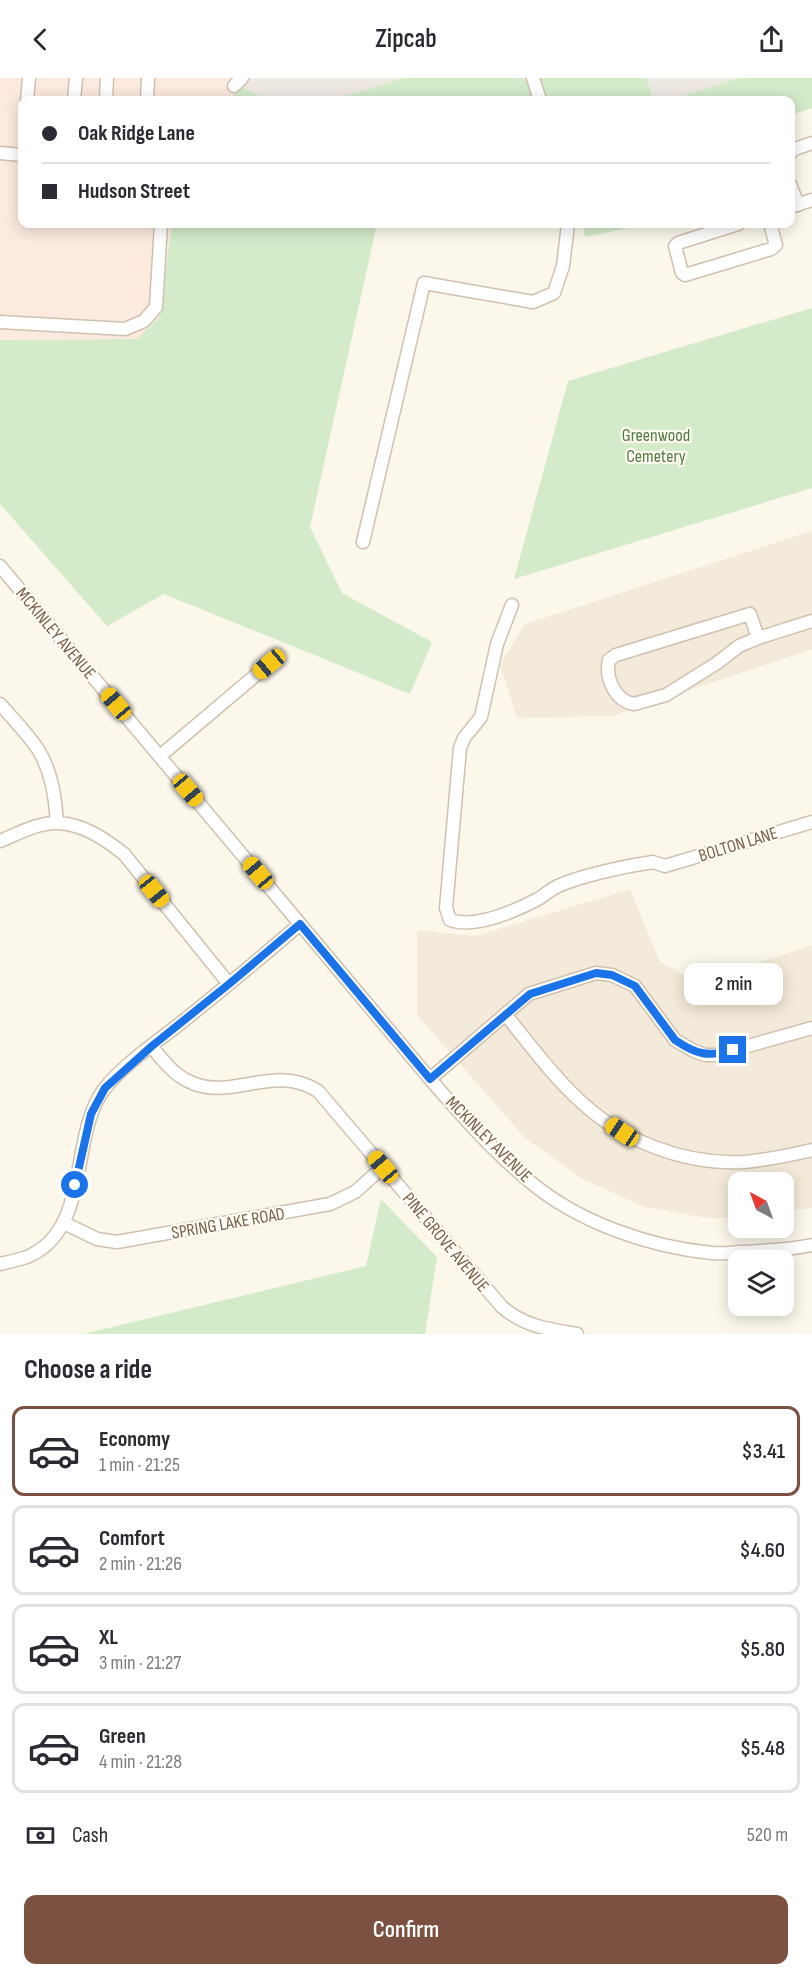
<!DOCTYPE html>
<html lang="en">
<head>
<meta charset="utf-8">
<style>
	body { margin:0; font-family:"Sofia Sans Condensed",sans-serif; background:#f7f7f7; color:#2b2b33; height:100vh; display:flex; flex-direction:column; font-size:22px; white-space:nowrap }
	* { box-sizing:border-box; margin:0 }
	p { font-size:20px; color:#7c7c81 }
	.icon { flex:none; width:33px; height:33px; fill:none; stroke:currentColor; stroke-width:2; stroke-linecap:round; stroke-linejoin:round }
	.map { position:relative; height:1256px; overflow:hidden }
	.sheet { display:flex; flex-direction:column; background:#fff; flex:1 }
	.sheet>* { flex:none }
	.banner { position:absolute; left:18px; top:18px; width:777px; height:132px; border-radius:12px; box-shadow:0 3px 15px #0003; display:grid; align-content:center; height:132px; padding:0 24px; background:#fff }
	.needle { width:39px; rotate:319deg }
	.buttons { position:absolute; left:728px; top:1094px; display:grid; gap:12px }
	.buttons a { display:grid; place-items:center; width:66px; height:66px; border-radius:12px; background:#fff; box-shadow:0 3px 15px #0003; font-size:30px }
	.end { position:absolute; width:27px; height:27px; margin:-14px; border:8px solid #1a73e8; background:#fff; box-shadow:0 0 0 3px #fff }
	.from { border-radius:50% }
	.bubble { position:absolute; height:42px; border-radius:12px; background:#fff; box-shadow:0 3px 15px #0003; font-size:20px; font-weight:600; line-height:42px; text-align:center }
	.car { position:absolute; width:18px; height:36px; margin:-18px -9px; border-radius:8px; box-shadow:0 0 4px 2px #0007; background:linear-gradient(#f5c518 24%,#345 0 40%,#f5c518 0 76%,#345 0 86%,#f5c518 0) }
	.banner b { display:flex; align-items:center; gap:21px; height:57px; font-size:22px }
	.banner b+b { border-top:2px solid #e1e1e2 }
	.banner i { width:15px; height:15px; background:#2b2b33 }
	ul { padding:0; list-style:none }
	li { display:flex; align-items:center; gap:18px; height:90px; margin:0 12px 9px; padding:0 12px; border:3px solid #e1e1e2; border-radius:12px }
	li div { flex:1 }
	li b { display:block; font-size:22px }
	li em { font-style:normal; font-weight:600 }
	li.active { border-color:#7d5142 }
	li>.icon { width:54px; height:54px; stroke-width:1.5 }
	h2 { padding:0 24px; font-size:27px; line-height:72px }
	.pay { display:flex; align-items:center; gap:15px; height:66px; padding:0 24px; font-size:22px }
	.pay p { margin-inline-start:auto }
	.action { display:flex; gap:12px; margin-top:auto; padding:12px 24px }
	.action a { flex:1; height:69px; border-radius:12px; background:#7d5142; color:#fff; font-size:24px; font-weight:600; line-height:69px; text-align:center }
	header { display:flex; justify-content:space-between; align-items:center; height:78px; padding:0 24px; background:#fff; font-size:27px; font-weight:600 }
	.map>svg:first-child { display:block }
	.residential { fill:#f4ead9 }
	.commercial { fill:#fceadf }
	.industrial { fill:#eee9e3 }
	.green { fill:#d3ebc9 }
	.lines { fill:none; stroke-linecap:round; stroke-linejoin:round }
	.minor-casing { stroke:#cfc0b0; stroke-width:15 }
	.minor { stroke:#fff; stroke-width:12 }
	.route { stroke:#1a73e8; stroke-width:8 }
	.labels { text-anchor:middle; stroke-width:4.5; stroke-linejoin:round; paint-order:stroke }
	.park-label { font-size:18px; fill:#517d45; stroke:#fffbf2 }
	.street-label { font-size:18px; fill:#78604e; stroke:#fffbf2 }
</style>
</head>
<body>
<header><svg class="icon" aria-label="back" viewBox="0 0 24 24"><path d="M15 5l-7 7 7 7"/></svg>Zipcab<svg class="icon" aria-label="share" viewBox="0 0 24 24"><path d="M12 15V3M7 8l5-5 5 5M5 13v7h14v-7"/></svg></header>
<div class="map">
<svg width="812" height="1256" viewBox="0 0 812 1256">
	<rect width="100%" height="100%" fill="#fcf7eb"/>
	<path class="residential" d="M812,453V571L612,638L517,640L500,587L525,546Z
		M630,811L660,884L698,905L812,867V1130L783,1133V1104H738V1138L713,1141L644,1129L581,1100L524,1059L417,937V852L476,858Z"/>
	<path class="commercial" d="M0,0H247L230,22H22V146H172L159,240L137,261L0,262Z"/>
	<path class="industrial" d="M247,0H405L332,22H268L240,8Z
		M647,0H739L669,22H653Z"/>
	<path class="green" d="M404,0H647L653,22H332Z
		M739,0H812V30L791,37L790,22H669Z
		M240,8L268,22H230Z
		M172,146H377L310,449L342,515L432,564L410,616L164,516L107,548L0,426V262L137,261L159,240Z
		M583,146H643L642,147L585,159Z
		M812,230V410L514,501L568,303Z
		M381,1121L437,1179L425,1256H83L366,1188Z"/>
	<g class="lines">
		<g class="minor-casing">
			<path id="minor" d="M533,0L540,22
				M234,8L242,0
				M27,22L29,0
				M74,22L76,0
				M106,22L107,0
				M147,22L148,0
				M0,75L22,77
				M790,76L792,72L812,65
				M790,106L798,127
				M790,129L812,122
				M738,146L678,165L675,168L682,195L685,197L771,171L776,167L770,146
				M0,244L125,251L144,243L156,229L161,146
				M363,464L424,205L533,224L554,215L563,188L568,146
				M0,488L430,1001C461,1037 492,1072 528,1102C577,1144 649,1169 712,1175C721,1176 731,1175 740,1174C764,1173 788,1172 812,1167
				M512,527L497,566L481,639L464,660L460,670L446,830L450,842C476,851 515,833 538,821C545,817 551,811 558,808C583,797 626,788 653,784L665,788L812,744
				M758,560L750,536L616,577L609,582C605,600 615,623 634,626L666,617L717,585L739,568L758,560L812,543
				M0,626C13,641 28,656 39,673C52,695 55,719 57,744
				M160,678L269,586
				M0,763C17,756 39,744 58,745C83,746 105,761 124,776L229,906
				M505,936C528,964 550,995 577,1020C620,1062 683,1087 744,1084C767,1082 790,1077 812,1072
				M151,968C162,981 173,996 188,1003C230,1025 273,984 318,1013L502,1229C526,1249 548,1251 577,1256
				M430,1001L529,916L596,895L612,897L635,908L675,962L694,973L705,977H716L812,950
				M64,1145L97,1161L117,1164L330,1126L355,1114L383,1089
				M0,1186C9,1184 18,1182 27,1179C88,1154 71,1068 99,1019C113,994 154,966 177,948C218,915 260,881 300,846"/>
		</g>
		<use href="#minor" class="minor"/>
	</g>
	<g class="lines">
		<path class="route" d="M75,1107L91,1036L105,1010L152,968L229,906L300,846L430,1001L530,916L596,895L612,897L635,908L675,962C697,977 708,979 733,972"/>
	</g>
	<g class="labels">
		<g class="park-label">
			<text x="656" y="363">Greenwood<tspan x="656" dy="21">Cemetery</tspan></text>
		</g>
		<g class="street-label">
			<text transform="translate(56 555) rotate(50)" y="6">MCKINLEY AVENUE</text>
			<text transform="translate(738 766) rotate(-17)" y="6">BOLTON LANE</text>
			<text transform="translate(489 1061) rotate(45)" y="6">MCKINLEY AVENUE</text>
			<text transform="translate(228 1145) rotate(-10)" y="6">SPRING LAKE ROAD</text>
			<text transform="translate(446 1164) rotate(50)" y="6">PINE GROVE AVENUE</text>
		</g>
	</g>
</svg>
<div class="buttons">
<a><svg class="needle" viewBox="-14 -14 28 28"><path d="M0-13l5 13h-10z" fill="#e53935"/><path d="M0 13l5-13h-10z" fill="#7c7c81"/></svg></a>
<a><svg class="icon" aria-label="layers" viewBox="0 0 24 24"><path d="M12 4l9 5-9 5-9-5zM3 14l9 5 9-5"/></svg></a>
</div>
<i class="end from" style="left:75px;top:1107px"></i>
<i class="end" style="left:733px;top:972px"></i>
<div class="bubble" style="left:684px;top:885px;width:99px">2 min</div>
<i class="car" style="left:269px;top:586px;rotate:230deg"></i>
<i class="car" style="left:116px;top:626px;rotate:320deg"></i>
<i class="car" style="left:188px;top:712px;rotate:140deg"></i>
<i class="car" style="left:258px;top:795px;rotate:320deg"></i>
<i class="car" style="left:154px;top:813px;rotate:141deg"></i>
<i class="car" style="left:622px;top:1054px;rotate:304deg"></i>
<i class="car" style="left:383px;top:1089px;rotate:320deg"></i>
<div class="banner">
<b><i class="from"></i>Oak Ridge Lane</b>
<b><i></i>Hudson Street</b>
</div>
</div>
<section class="sheet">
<h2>Choose a ride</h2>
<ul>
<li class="active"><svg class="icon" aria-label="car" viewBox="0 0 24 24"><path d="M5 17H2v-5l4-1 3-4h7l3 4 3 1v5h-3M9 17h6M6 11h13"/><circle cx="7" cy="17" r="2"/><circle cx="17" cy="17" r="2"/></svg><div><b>Economy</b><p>1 min · 21:25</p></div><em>$3.41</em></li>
<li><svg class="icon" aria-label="car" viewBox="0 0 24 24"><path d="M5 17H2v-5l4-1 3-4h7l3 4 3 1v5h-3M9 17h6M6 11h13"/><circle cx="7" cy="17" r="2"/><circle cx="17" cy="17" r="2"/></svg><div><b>Comfort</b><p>2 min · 21:26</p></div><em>$4.60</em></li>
<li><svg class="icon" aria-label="car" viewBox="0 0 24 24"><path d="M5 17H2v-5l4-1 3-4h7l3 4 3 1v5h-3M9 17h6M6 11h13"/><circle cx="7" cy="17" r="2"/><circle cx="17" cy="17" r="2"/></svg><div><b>XL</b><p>3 min · 21:27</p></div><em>$5.80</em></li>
<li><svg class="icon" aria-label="car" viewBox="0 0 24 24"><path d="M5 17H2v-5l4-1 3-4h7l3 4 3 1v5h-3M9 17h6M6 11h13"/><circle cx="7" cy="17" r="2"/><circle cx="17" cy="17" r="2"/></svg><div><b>Green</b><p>4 min · 21:28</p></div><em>$5.48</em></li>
</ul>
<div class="pay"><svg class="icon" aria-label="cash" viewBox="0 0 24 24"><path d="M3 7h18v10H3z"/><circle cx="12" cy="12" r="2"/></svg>Cash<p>520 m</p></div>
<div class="action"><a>Confirm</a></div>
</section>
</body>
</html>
